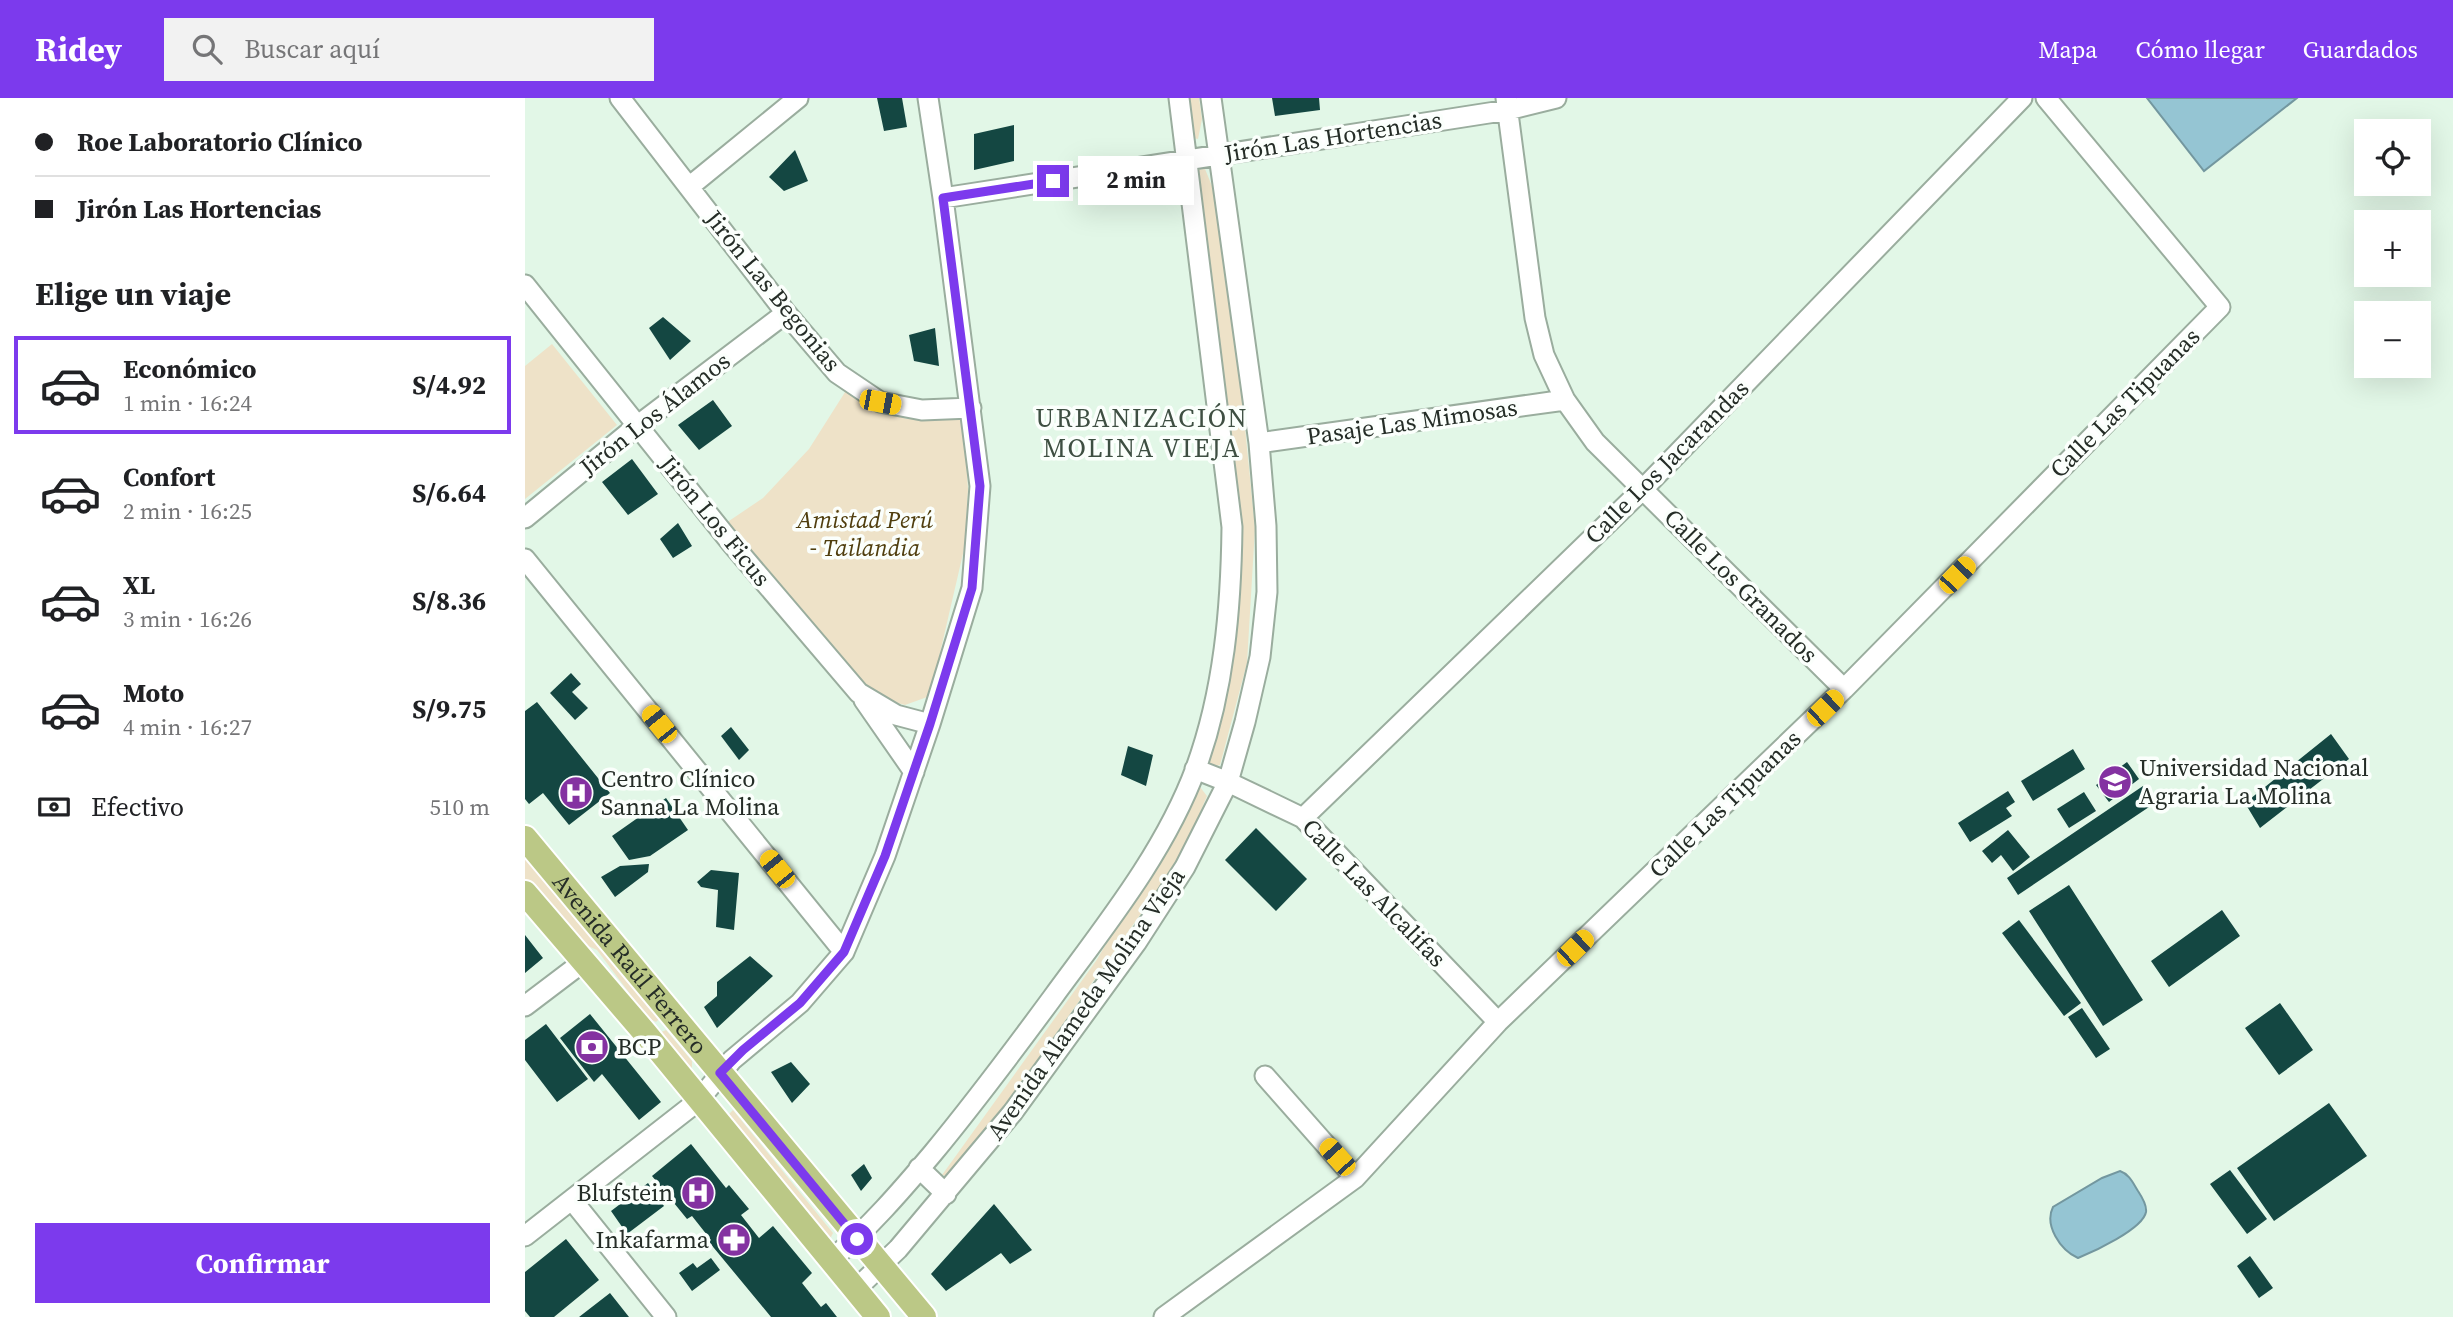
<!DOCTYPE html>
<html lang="es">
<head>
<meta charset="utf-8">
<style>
	body { margin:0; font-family:"Source Serif 4",serif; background:#f2f2f2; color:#202124; height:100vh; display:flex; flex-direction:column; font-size:26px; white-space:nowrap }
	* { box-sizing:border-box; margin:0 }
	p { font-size:23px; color:#757577 }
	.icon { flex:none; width:38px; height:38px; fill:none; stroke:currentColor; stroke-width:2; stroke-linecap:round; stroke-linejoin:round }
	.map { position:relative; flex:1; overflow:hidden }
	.side { display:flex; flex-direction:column; background:#fff; width:525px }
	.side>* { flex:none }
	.top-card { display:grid; align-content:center; height:154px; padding:0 35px; background:#fff }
	.tools { position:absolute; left:1829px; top:21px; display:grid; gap:14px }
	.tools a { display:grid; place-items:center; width:77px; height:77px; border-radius:0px; background:#fff; box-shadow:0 7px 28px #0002; font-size:35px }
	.end { position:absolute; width:32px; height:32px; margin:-16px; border:9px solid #7c3aed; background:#fff; box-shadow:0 0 0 4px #fff }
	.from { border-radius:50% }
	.bubble { position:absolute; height:49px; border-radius:0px; background:#fff; box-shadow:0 7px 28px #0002; font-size:23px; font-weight:700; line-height:49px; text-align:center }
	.car { position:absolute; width:21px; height:42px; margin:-21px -10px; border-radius:9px; box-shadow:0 0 5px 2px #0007; background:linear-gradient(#f5c518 24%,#345 0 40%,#f5c518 0 76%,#345 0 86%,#f5c518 0) }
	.top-card b { display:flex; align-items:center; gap:24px; height:66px; font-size:26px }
	.top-card b+b { border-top:2px solid #e0e0e0 }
	.top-card i { width:18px; height:18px; background:#202124 }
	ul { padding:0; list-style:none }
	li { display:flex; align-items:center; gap:21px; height:98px; margin:0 14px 10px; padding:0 21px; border:4px solid transparent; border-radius:0px }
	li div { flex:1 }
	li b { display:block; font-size:26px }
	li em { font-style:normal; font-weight:700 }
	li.current { border-color:#7c3aed }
	li>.icon { width:63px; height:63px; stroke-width:1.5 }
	h2 { padding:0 35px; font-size:32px; line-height:84px }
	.pay { display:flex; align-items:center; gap:18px; height:77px; padding:0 35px; font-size:26px }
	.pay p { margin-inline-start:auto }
	.action { display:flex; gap:14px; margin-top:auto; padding:14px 35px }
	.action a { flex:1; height:80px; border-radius:0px; background:#7c3aed; color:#fff; font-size:28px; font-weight:700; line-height:80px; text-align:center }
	header { display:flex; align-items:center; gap:42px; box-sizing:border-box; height:98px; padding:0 35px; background:#7c3aed; color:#fff }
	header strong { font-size:33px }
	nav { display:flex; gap:38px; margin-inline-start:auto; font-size:24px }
	.search { width:490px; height:63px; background:#f2f2f2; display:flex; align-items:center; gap:18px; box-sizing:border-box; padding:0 24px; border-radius:0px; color:#757577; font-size:26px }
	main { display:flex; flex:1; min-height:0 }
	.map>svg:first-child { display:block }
	.green { fill:#eee2c8 }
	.water { fill:#95c5d3; stroke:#73979f; stroke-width:2 }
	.building { fill:#144742 }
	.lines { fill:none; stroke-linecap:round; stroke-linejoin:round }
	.minor-casing { stroke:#9aad9e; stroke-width:23 }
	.major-casing { stroke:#fff; stroke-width:28 }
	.minor { stroke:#fff; stroke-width:19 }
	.major { stroke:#bbc886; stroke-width:24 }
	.route { stroke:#7c3aed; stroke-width:9 }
	.labels { text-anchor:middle; stroke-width:7; stroke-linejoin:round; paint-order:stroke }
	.street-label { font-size:24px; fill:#252d27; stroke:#fbfffc }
	.park-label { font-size:24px; font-style:italic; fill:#503e0e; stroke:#fbfffc }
	.poi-label { font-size:24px; fill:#252d27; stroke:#fbfffc; text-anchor:start }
	.neighbourhood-label { font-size:26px; letter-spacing:2px; fill:#3e4f42; stroke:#fbfffc }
</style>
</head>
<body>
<header>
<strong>Ridey</strong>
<div class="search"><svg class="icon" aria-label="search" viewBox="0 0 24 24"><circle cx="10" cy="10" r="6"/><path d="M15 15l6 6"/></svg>Buscar aquí</div>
<nav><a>Mapa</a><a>Cómo llegar</a><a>Guardados</a></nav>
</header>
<main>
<section class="side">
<div class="top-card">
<b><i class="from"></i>Roe Laboratorio Clínico</b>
<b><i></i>Jirón Las Hortencias</b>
</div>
<h2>Elige un viaje</h2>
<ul>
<li class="current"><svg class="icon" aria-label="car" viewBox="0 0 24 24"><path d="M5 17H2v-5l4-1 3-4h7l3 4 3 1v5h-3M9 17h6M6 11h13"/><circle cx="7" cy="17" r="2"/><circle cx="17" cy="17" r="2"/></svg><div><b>Económico</b><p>1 min · 16:24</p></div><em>S/4.92</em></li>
<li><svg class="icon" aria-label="car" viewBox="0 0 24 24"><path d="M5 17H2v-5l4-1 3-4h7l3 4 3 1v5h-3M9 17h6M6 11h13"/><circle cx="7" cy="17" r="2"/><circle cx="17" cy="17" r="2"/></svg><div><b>Confort</b><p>2 min · 16:25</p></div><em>S/6.64</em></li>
<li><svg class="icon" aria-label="car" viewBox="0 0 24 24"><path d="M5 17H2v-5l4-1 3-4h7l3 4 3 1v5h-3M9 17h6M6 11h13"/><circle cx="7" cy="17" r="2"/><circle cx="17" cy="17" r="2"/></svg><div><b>XL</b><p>3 min · 16:26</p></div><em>S/8.36</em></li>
<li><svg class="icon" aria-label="car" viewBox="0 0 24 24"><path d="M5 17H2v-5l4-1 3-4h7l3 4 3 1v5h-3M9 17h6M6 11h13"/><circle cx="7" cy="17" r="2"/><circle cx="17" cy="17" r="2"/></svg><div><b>Moto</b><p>4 min · 16:27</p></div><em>S/9.75</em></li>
</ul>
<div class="pay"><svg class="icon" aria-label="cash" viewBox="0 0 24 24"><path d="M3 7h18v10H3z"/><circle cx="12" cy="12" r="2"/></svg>Efectivo<p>510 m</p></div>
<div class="action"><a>Confirmar</a></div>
</section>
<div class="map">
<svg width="1928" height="1219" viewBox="0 0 1928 1219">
	<rect width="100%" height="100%" fill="#e2f7e7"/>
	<path class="green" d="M660,0H674L677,21L673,41L668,40Z
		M680,71L687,88L713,259L730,430L722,565L695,667L687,669L683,663L708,555L671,72Z
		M27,246L92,327L0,401V268Z
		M322,291L344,307L382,321L438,318L443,391L440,447L405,598L380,607L362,602L332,580L201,425L238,400L284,351Z
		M675,689L682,698L656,759L441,1063L426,1079L417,1077L571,863Z
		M0,747L137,918L131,924L123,920L72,852L47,841L0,782Z
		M141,932L167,963V969L161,975L127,938Z
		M208,1012L308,1135L303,1145L203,1017Z"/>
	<path class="water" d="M1622,0H1772L1679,73Z
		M1595,1073C1604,1076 1608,1085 1613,1093C1617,1099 1622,1107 1621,1114C1618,1131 1568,1154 1553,1160C1535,1152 1519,1127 1528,1109L1577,1080Z"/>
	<path class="building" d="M352,0H377L382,29L359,33Z
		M747,0H794L795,12L750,18Z
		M489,27V63L449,72V36Z
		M270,52L283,83L259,93L244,79Z
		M138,219L166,243L145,262L124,230Z
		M410,230L414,268L389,263L384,237Z
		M188,302L207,328L174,352L153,327Z
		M107,361L133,396L103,417L77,384Z
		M153,425L167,448L148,460L135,441Z
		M46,575L56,586L47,594L63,610L50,622L25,595Z
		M12,604L85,695L44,727L18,695L4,706L0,701V613Z
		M206,629L224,652L214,662L196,638Z
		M1806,636L1824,661L1735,730L1720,705Z
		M603,648L628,657L621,688L596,677Z
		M1548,651L1560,671L1508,703L1496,683Z
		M1602,664L1614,681L1584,704L1571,687Z
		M1618,688L1630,705L1493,797L1482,780Z
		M1483,693L1490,704L1481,710L1487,718L1445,744L1433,725Z
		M1559,694L1571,713L1544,730L1532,711Z
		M141,700L163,732L125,758L104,762L87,738Z
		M731,730L782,781L751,813L700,762Z
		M1483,732L1505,759L1488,773L1476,757L1467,765L1457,753Z
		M124,766L123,774L90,799L76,779L95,768Z
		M186,772L214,775L209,832L191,829L193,792L176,789L172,784Z
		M1544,787L1618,902L1578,928L1504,813Z
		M1697,812L1715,838L1644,889L1626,863Z
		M1494,822L1556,905L1539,918L1477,835Z
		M0,837L18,860L0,875Z
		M225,858L248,878L192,930L179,909L192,898V884Z
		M1755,905L1788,952L1754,977L1720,930Z
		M1557,910L1585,951L1571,960L1543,919Z
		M65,916L136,1004L114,1022L77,976L69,984L35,940Z
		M21,926L63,981L32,1004L0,962V942Z
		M266,964L285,986L267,1005L246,974Z
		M1804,1005L1842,1058L1749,1123L1712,1070Z
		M166,1046L201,1090L204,1087L224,1111L216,1117L234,1140L248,1128L287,1175L277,1185L296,1209L301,1205L312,1219H246L184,1144L186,1142L167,1118L162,1121L127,1078Z
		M339,1066L347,1080L336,1093L326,1077Z
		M1705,1072L1742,1121L1722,1136L1685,1086Z
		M123,1085L139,1108L102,1136L86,1113Z
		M469,1106L507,1152L485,1166L476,1155L421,1193L406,1176Z
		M41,1141L74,1182L29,1219H5L0,1213V1174Z
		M1725,1158L1748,1190L1734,1200L1712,1168Z
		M186,1160L195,1172L167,1193L154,1175L168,1165L172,1170Z
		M85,1195L104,1219H54Z"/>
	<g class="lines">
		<g class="minor-casing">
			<path id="minor" d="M95,0L261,215L312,275L355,304L397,312L446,310
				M981,0L1010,220L1019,257L1040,302L1070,344L1319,591
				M164,89L273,0
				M418,100L983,12L1031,0
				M0,187L207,446L334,595L371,617L405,626
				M734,345L1040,302
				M0,420L112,328L261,215
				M0,461L319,854
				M339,602L389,674
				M670,671L703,684L778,720L973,924
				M778,720L1119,390L1497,0
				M0,908L58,864
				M740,978L830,1080
				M394,1070L421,1096
				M47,1102L141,1219
				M0,1138L173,1003L207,962L275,905L319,854L360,758L405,626L447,490L455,388L418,100L403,0
				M306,1162C344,1130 376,1093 408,1055C450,1004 489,952 528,899C580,828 640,754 671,670C699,593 706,511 707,429L654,0
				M330,1192L373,1151L488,1014L611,845L660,769L703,684L720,624L735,559L742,494L741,428L734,345L686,0
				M639,1219L830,1080L973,924L1319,591L1695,209L1521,0"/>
		</g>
		<g class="major-casing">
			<g id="major">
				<path id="s1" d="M0,740L399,1219"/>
				<path d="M0,795L120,935L353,1219"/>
			</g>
		</g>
		<use href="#minor" class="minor"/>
		<use href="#major" class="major"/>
	</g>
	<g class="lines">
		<path class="route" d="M332,1141L195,975L218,952L275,905L319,854L360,758L405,626L447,490L455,388L418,100L528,83"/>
	</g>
	<defs>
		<g id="university-disc" transform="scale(1.75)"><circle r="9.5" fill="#8432a1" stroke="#fbfffc"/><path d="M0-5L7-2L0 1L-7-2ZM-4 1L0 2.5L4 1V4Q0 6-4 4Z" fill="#fff"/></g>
		<g id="hospital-disc" transform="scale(1.75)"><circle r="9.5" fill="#8432a1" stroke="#fbfffc"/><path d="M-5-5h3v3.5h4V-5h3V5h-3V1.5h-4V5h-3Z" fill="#fff"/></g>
		<g id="bank-disc" transform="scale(1.75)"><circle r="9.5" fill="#8432a1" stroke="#fbfffc"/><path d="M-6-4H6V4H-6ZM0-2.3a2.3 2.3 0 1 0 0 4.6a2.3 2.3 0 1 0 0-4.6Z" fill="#fff"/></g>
		<g id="pharmacy-disc" transform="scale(1.75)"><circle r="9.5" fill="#8432a1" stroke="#fbfffc"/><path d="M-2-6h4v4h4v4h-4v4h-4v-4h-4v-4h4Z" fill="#fff"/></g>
	</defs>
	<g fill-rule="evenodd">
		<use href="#university-disc" x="1590" y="684"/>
		<use href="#hospital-disc" x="51" y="695"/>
		<use href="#bank-disc" x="67" y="949"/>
		<use href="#hospital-disc" x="173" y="1095"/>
		<use href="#pharmacy-disc" x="209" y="1142"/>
	</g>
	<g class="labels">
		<g class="street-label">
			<text transform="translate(808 39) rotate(-9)" y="8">Jirón Las Hortencias</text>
			<text transform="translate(248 193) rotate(51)" y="8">Jirón Las Begonias</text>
			<text transform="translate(1600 305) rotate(-45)" y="8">Calle Las Tipuanas</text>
			<text transform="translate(130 316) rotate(-38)" y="8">Jirón Los Álamos</text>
			<text transform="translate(887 324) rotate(-8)" y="8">Pasaje Las Mimosas</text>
			<text transform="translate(1142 364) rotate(-45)" y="8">Calle Los Jacarandas</text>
			<text transform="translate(190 423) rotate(51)" y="8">Jirón Los Ficus</text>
			<text transform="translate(1216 488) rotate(45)" y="8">Calle Los Granados</text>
			<text transform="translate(1200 706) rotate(-44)" y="8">Calle Las Tipuanas</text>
			<text transform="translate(849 795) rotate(46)" y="8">Calle Las Alcalifas</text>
			<text dy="8" stroke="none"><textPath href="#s1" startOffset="164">Avenida Raúl Ferrero</textPath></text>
			<text transform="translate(561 906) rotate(-55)" y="8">Avenida Alameda Molina Vieja</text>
		</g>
		<g class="park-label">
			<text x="340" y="430">Amistad Perú<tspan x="340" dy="28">- Tailandia</tspan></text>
		</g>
		<g class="poi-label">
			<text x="1614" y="678">Universidad Nacional<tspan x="1614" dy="28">Agraria La Molina</tspan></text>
			<text x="76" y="689">Centro Clínico<tspan x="76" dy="28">Sanna La Molina</tspan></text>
			<text x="92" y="957">BCP</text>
			<text x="148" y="1103" text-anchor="end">Blufstein</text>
			<text x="184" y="1150" text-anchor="end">Inkafarma</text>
		</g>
		<g class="neighbourhood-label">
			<text x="617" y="329">URBANIZACIÓN<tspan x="617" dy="30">MOLINA VIEJA</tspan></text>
		</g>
	</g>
</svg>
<div class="tools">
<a><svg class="icon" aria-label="locate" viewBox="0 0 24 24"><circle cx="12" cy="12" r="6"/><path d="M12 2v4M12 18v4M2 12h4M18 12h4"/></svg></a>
<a>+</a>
<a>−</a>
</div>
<i class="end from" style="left:332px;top:1141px"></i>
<i class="end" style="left:528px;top:83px"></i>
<div class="bubble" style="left:553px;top:58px;width:116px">2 min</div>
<i class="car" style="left:355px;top:304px;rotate:101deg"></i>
<i class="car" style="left:1432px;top:477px;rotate:44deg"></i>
<i class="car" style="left:1300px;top:610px;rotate:46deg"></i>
<i class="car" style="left:134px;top:626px;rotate:321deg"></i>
<i class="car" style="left:252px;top:771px;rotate:321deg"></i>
<i class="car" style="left:1050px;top:850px;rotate:46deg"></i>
<i class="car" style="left:812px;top:1059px;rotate:318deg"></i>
</div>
</main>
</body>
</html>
